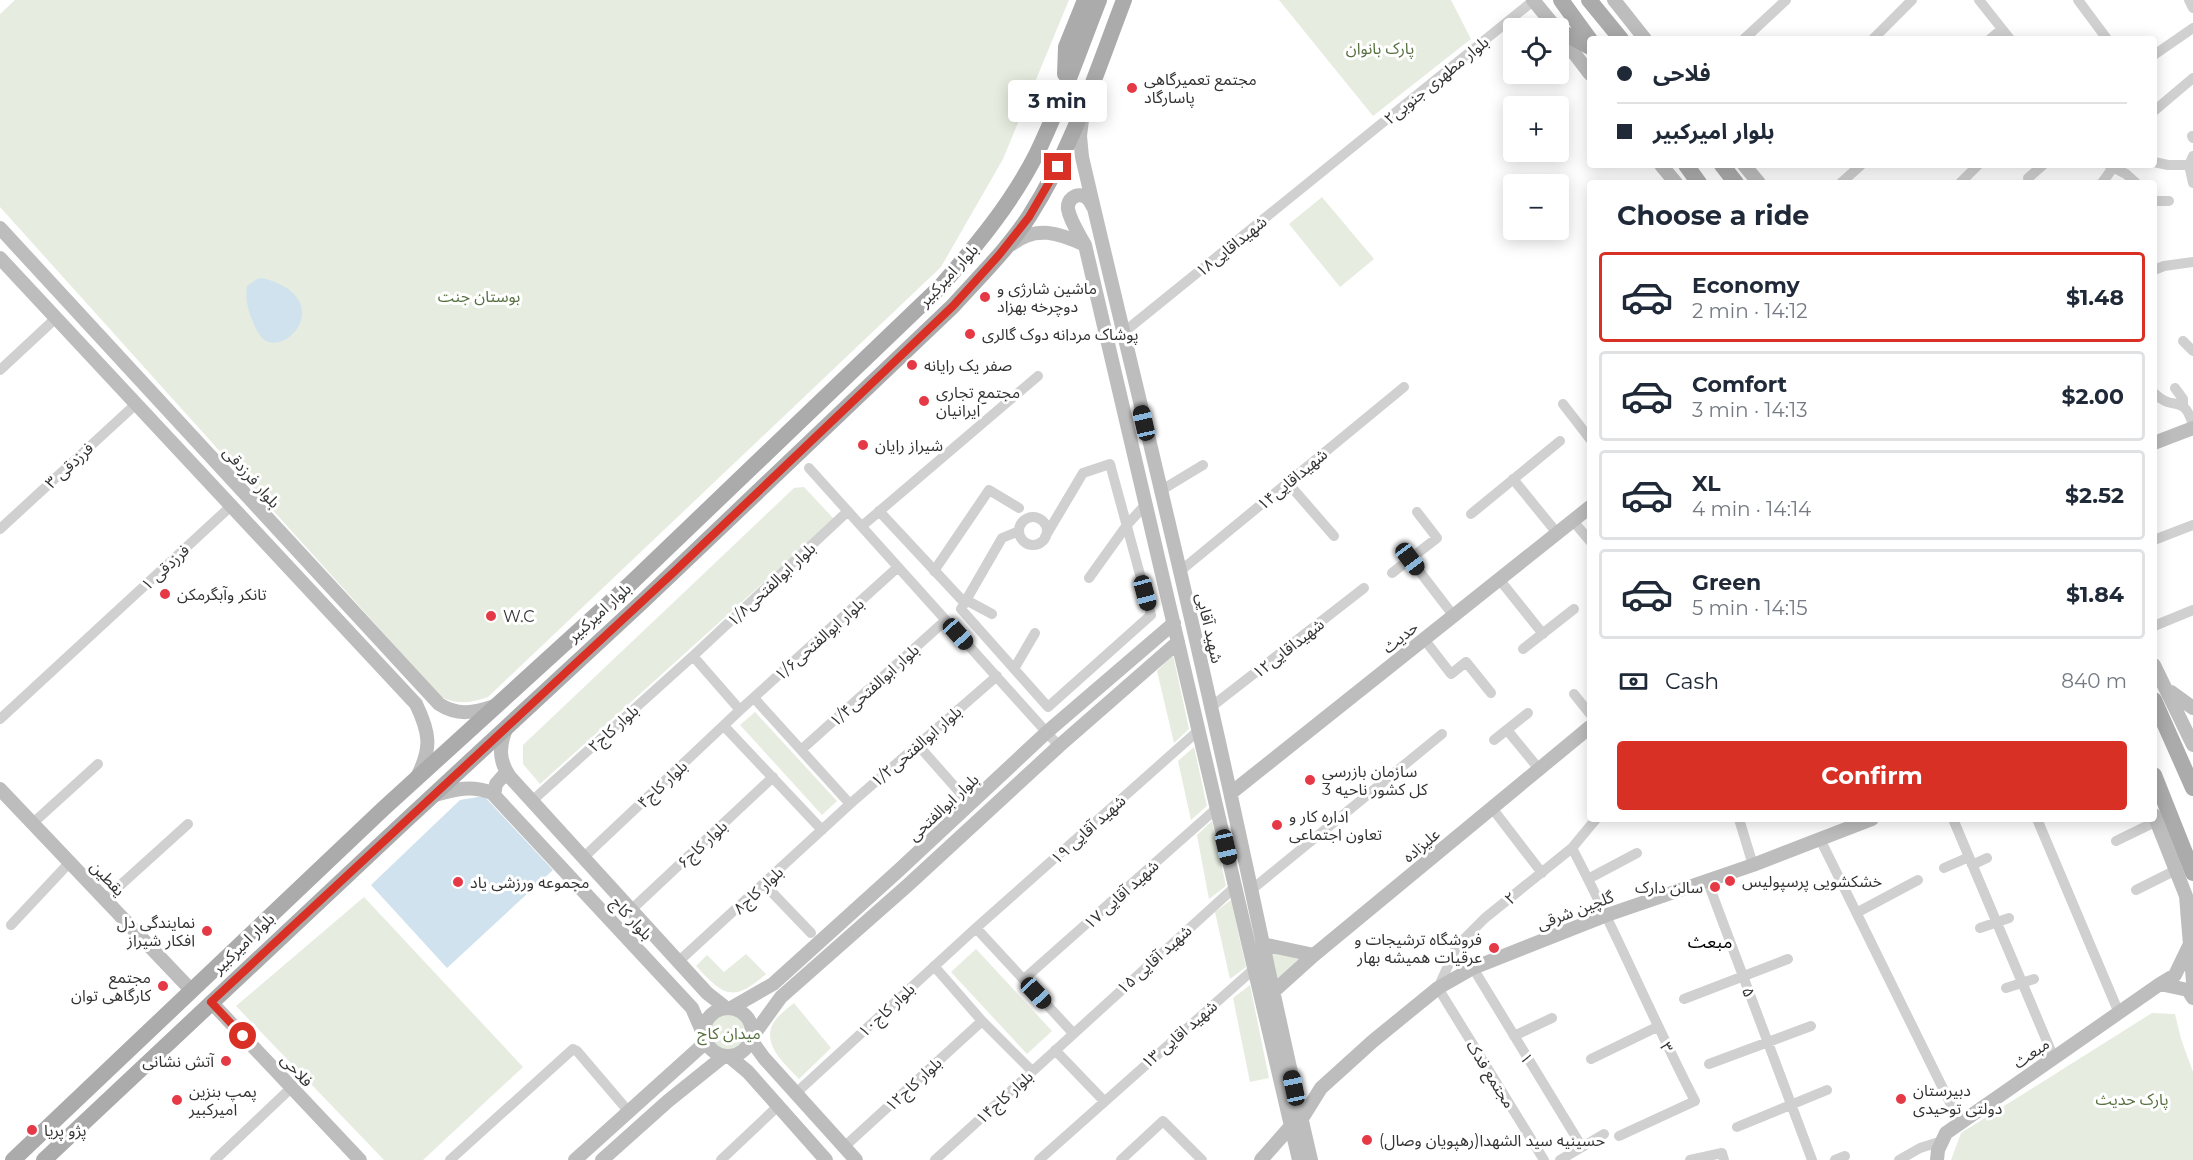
<!DOCTYPE html>
<html lang="en">
<head>
<meta charset="utf-8">
<style>
	body { margin:0; font-family:Montserrat,"Noto Sans Arabic",sans-serif; background:#f2f2f3; color:#1f2937; height:100vh; display:flex; flex-direction:column; font-size:22px; white-space:nowrap }
	* { box-sizing:border-box; margin:0 }
	p { font-size:20px; color:#747a83 }
	.icon { flex:none; width:33px; height:33px; fill:none; stroke:currentColor; stroke-width:2; stroke-linecap:round; stroke-linejoin:round }
	.map { position:relative; flex:1; overflow:hidden }
	.side { position:absolute; left:1587px; top:180px; width:570px; height:642px; display:flex; flex-direction:column; background:#fff; border-radius:6px; box-shadow:0 3px 15px #0003 }
	.side>* { flex:none }
	.top-card { position:absolute; left:1587px; top:36px; width:570px; height:132px; border-radius:6px; box-shadow:0 3px 15px #0003; display:grid; align-content:center; height:132px; padding:0 30px; background:#fff }
	.tools { position:absolute; left:1503px; top:18px; display:grid; gap:12px }
	.tools a { display:grid; place-items:center; width:66px; height:66px; border-radius:6px; background:#fff; box-shadow:0 3px 15px #0003; font-size:30px }
	.end { position:absolute; width:27px; height:27px; margin:-14px; border:8px solid #d93025; background:#fff; box-shadow:0 0 0 3px #fff }
	.from { border-radius:50% }
	.bubble { position:absolute; height:42px; border-radius:6px; background:#fff; box-shadow:0 3px 15px #0003; font-size:20px; font-weight:700; line-height:42px; text-align:center }
	.car { position:absolute; width:18px; height:36px; margin:-18px -9px; border-radius:8px; box-shadow:0 0 4px 2px #0007; background:linear-gradient(#222 24%,#8ab4d8 0 40%,#222 0 76%,#8ab4d8 0 86%,#222 0) }
	.top-card b { display:flex; align-items:center; gap:21px; height:57px; font-size:22px }
	.top-card b+b { border-top:2px solid #e0e1e3 }
	.top-card i { width:15px; height:15px; background:#1f2937 }
	ul { padding:0; list-style:none }
	li { display:flex; align-items:center; gap:18px; height:90px; margin:0 12px 9px; padding:0 18px; border:3px solid #e0e1e3; border-radius:6px }
	li div { flex:1 }
	li b { display:block; font-size:22px }
	li em { font-style:normal; font-weight:700 }
	li.selected { border-color:#d93025 }
	li>.icon { width:54px; height:54px; stroke-width:1.5 }
	h2 { padding:0 30px; font-size:27px; line-height:72px }
	.pay { display:flex; align-items:center; gap:15px; height:66px; padding:0 30px; font-size:22px }
	.pay p { margin-inline-start:auto }
	.action { display:flex; gap:12px; margin-top:auto; padding:12px 30px }
	.action a { flex:1; height:69px; border-radius:6px; background:#d93025; color:#fff; font-size:24px; font-weight:700; line-height:69px; text-align:center }
	.map>svg:first-child { display:block }
	.green { fill:#e6ecdf }
	.water { fill:#cfe2ee }
	.lines { fill:none; stroke-linecap:round; stroke-linejoin:round }
	.street { stroke:#d0d0d0; stroke-width:10 }
	.secondary { stroke:#bdbdbd; stroke-width:14 }
	.primary { stroke:#ababab; stroke-width:16 }
	.route { stroke:#d93025; stroke-width:8 }
	.poi-dot { fill:#e63946; stroke:#fff; stroke-width:2 }
	.labels { text-anchor:middle; stroke-width:6; stroke-linejoin:round; paint-order:stroke }
	.park-label { font-size:16px; fill:#56703f; stroke:#fff }
	.poi-label { font-size:16px; fill:#333; stroke:#fff; text-anchor:start }
	.street-label { font-size:16px; fill:#333; stroke:#fff }
	.neighbourhood-label { font-size:18px; fill:#000; stroke:#fff }
</style>
</head>
<body>
<div class="map">
<svg width="2193" height="1160" viewBox="0 0 2193 1160">
	<rect width="100%" height="100%" fill="#fff"/>
	<path class="green" d="M15,0H1069L1003,159L941,267L488,697C471,703 458,705 441,697L0,207V14Z
		M1279,0H1451L1471,39L1373,116Z
		M1322,197L1374,259L1340,287L1289,224Z
		M804,487L834,519L540,784L523,764V745L794,488Z
		M1173,655L1189,729L1174,743L1157,671Z
		M755,712L837,801L822,815L740,725Z
		M1194,747L1207,806L1191,820L1178,761Z
		M1212,821L1226,886L1209,899L1197,835Z
		M364,897L523,1067L423,1160H384L236,1006Z
		M1231,900L1246,967L1230,979L1215,912Z
		M976,949L1052,1031L1027,1054L951,972Z
		M1268,951L1305,957L1276,980Z
		M746,954L766,974C733,1003 724,996 696,966L707,955L724,972Z
		M1250,985L1269,1078L1250,1082L1233,998Z
		M794,1003L831,1048L799,1079C785,1064 758,1042 776,1019C781,1013 788,1008 794,1003Z
		M2152,1013L2175,1014L2181,1039L2193,1072V1160H1951L1961,1133Z
		M710 1033a19 19 0 1 1 38 0a19 19 0 1 1-38 0Z"/>
	<path class="water" d="M262,278C334,296 292,353 266,341C260,338 256,329 253,322C248,310 245,299 247,286L257,279Z
		M484,796L553,870L447,968L371,885L460,800Z"/>
	<g class="lines">
		<path class="street" d="M1979,0L2010,39
			M2078,0L2107,39
			M2189,0L2193,8
			M1744,39L1786,0
			M1873,39L1912,0
			M1990,39L2002,29
			M2154,55L2193,28
			M2154,111L2193,78
			M2192,136L2193,138
			M2154,162L2168,165H2189L2193,156
			M2109,165L2126,174L2136,183
			M2189,165L2193,183
			M2028,178L2043,165
			M1841,183L1861,165
			M1960,183L1978,165
			M2102,183L2112,169
			M2154,201H2169
			M2154,270L2164,266L2193,262
			M1124,332L1533,1
			M2183,341L2193,351
			M0,370L56,318
			M2175,388L2183,399V405
			M2154,393C2174,413 2183,392 2193,425
			M1563,404L1590,439
			M809,468L1059,746
			M1513,479L1557,533
			M1288,483L1334,536
			M1160,491L1203,465
			M879,511L961,599
			M1471,514L1560,441
			M1019 531a14 14 0 1 1 28 0a14 14 0 1 1-28 0Z
			M1573,521L1590,541
			M862,526L1038,376
			M0,529L136,404
			M1019,531L1002,538L961,609L1048,707L1151,615L1110,464L1083,473L1045,537
			M2154,540L2193,525
			M1410,559L1453,615
			M934,571L989,490L1019,508
			M1179,572L1404,387
			M1392,573L1437,538L1417,512
			M1089,578L1127,525L1146,504
			M1499,579L1543,634
			M966,600L992,614
			M2154,626L2193,610
			M1424,639L1451,674L1466,662L1491,693
			M1523,649L1574,609
			M693,656L740,710
			M1014,669L1035,633
			M1574,694L1590,714
			M754,698L850,804
			M1211,707L1364,588
			M0,719L231,506
			M724,726L822,830
			M1507,730L1539,769
			M1494,740L1528,713
			M918,745L970,804
			M801,750L946,620
			M533,800L693,656L848,511
			M1492,808L1542,873
			M1739,819L1753,865
			M1953,819L2054,1058
			M2037,819L2119,1013
			M33,823L98,764
			M1820,839L1960,1123
			M2116,841L2157,821
			M1572,848C1616,931 1652,1018 1695,1101L1619,1136
			M584,857L740,710L898,567
			M1972,865L1987,858
			M1944,868L1969,857
			M1588,879L1637,853
			M1707,880L1812,1160
			M764,884L811,933
			M2136,890L2176,870
			M1250,891L1442,734
			M105,899L188,824
			M631,910L773,777
			M1858,912L1918,880
			M11,925L70,862
			M976,928L1073,1033
			M1980,928L2009,918
			M679,961L850,804L997,676
			M934,966L982,1021L1032,1071
			M1473,968L1582,1147
			M1024,979L1217,808
			M2006,988L2034,979
			M1684,999L1788,959
			M1514,1036L1552,1018
			M1055,1050L1104,1101
			M1591,1059L1657,1027
			M1709,1064L1811,1026
			M796,1093L976,928L1199,730
			M1737,1127L1827,1090
			M844,1147L982,1021
			M215,1160L291,1088
			M450,1160L573,1049L577,1051L629,1112
			M721,1160L778,1106
			M935,1160L1236,886
			M1039,1160L1255,968
			M1121,1160L1163,1121L1202,1160
			M1544,1160L1438,988L1457,946L1485,918L1572,848L1596,819
			M1560,1160L1604,1134
			M1690,1160L1722,1153L1724,1160
			M1835,1160L1845,1156
			M1899,1160L1920,1148L1942,1141"/>
		<path class="secondary" d="M1533,0L1556,28
			M1614,0L1645,39
			M1558,32L1590,74
			M1082,120L1080,136L1082,157C1125,342 1171,526 1212,711C1246,860 1276,1011 1311,1160
			M1661,165L1676,183
			M1744,165L1759,183
			M0,228L439,704C457,716 474,713 494,706
			M1012,244C1036,225 1059,233 1085,245L1299,1160
			M1085,245C1079,234 1070,221 1068,209C1067,200 1075,193 1084,196C1089,198 1091,203 1093,207
			M0,258L416,704C430,733 432,748 417,777
			M2154,443L2193,428
			M2154,665L2193,745
			M2171,692L2193,708
			M507,727C499,745 498,760 510,777L707,993L726,1008
			M0,789L192,991
			M1231,793L1590,507
			M435,795C455,789 472,785 492,793L692,1008L705,1038
			M494,795L496,784L503,776L510,777
			M2154,815L2186,896L2193,982
			M1262,944L1314,955
			M2189,946L2175,975L2160,984L2188,990L2193,998
			M1274,991L1314,955L1590,727
			M211,1002L360,1160
			M704 1032a24 24 0 1 1 48 0a24 24 0 1 1-48 0Z
			M731,1008L773,984L898,871L1047,732L1174,623
			M752,1037L781,997L908,885L1059,746L1178,642
			M751,1040L764,1058L856,1160
			M730,1057L748,1072L826,1160
			M1301,1120L1321,1088L1373,1041L1438,988L1473,968L1607,915L1753,865L1872,819
			M575,1160L706,1042
			M602,1160L668,1101L724,1056
			M1261,1160L1291,1126
			M1937,1160L1938,1150L1946,1133L2160,984"/>
		<path class="primary" d="M1561,0L1590,40
			M1589,0L1621,39
			M1558,30L1590,47
			M1065,74L1066,47L1085,0
			M1686,165L1699,183
			M1722,165L1736,183
			M2154,700L2193,788
			M2154,775L2193,873
			M13,1160L383,809L629,585L940,287C976,246 1012,203 1037,153C1061,104 1079,51 1099,0
			M44,1160L401,825L642,602L953,306C979,277 1009,248 1030,215C1072,149 1096,73 1124,0"/>
	</g>
	<g class="lines">
		<path class="route" d="M243,1036L211,1002L675,571L953,306L999,255L1029,217L1058,167"/>
	</g>
	<g class="poi-dot">
		<circle cx="1132" cy="88" r="6"/>
		<circle cx="985" cy="297" r="6"/>
		<circle cx="970" cy="334" r="6"/>
		<circle cx="912" cy="365" r="6"/>
		<circle cx="924" cy="401" r="6"/>
		<circle cx="863" cy="445" r="6"/>
		<circle cx="165" cy="594" r="6"/>
		<circle cx="491" cy="616" r="6"/>
		<circle cx="1310" cy="780" r="6"/>
		<circle cx="1277" cy="825" r="6"/>
		<circle cx="1730" cy="881" r="6"/>
		<circle cx="458" cy="882" r="6"/>
		<circle cx="1715" cy="887" r="6"/>
		<circle cx="207" cy="931" r="6"/>
		<circle cx="1494" cy="948" r="6"/>
		<circle cx="163" cy="986" r="6"/>
		<circle cx="226" cy="1061" r="6"/>
		<circle cx="1901" cy="1099" r="6"/>
		<circle cx="177" cy="1100" r="6"/>
		<circle cx="32" cy="1130" r="6"/>
		<circle cx="1367" cy="1140" r="6"/>
	</g>
	<g class="labels">
		<g class="park-label">
			<text x="1380" y="54">پارک بانوان</text>
			<text x="479" y="302">بوستان جنت</text>
			<text x="729" y="1039">میدان کاج</text>
			<text x="2132" y="1105">پارک حدیث</text>
		</g>
		<g class="poi-label">
			<text x="1144" y="85">مجتمع تعمیرگاهی<tspan x="1144" dy="18">پاسارگاد</tspan></text>
			<text x="997" y="294">ماشین شارژی و<tspan x="997" dy="18">دوچرخه بهزاد</tspan></text>
			<text x="982" y="340">پوشاک مردانه دوک گالری</text>
			<text x="924" y="371">صفر یک رایانه</text>
			<text x="936" y="398">مجتمع تجاری<tspan x="936" dy="18">ایرانیان</tspan></text>
			<text x="875" y="451">شیراز رایان</text>
			<text x="177" y="600">تانکر وآبگرمکن</text>
			<text x="503" y="622">W.C</text>
			<text x="1322" y="777">سازمان بازرسی<tspan x="1322" dy="18">کل کشور ناحیه 3</tspan></text>
			<text x="1289" y="822">اداره کار و<tspan x="1289" dy="18">تعاون اجتماعی</tspan></text>
			<text x="1742" y="887">خشکشویی پرسپولیس</text>
			<text x="470" y="888">مجموعه ورزشی یاد</text>
			<text x="1703" y="893" text-anchor="end">سالن دارک</text>
			<text x="195" y="928" text-anchor="end">نمایندگی دل<tspan x="195" dy="18">افکار شیراز</tspan></text>
			<text x="1482" y="945" text-anchor="end">فروشگاه ترشیجات و<tspan x="1482" dy="18">عرقیات همیشه بهار</tspan></text>
			<text x="151" y="983" text-anchor="end">مجتمع<tspan x="151" dy="18">کارگاهی توان</tspan></text>
			<text x="214" y="1067" text-anchor="end">آتش نشانی</text>
			<text x="1913" y="1096">دبیرستان<tspan x="1913" dy="18">دولتی توحیدی</tspan></text>
			<text x="189" y="1097">پمپ بنزین<tspan x="189" dy="18">امیرکبیر</tspan></text>
			<text x="44" y="1136">پژو پریا</text>
			<text x="1379" y="1146">حسینیه سید الشهدا(رهپویان وصال)</text>
		</g>
		<g class="street-label">
			<text transform="translate(1436 80) rotate(-39)" y="6">بلوار مطهری جنوبی۲</text>
			<text transform="translate(1231 246) rotate(-39)" y="6">شهیداقایی۱۸</text>
			<text transform="translate(948 275) rotate(-47)" y="6">بلوار امیرکبیر</text>
			<text transform="translate(69 465) rotate(-43)" y="6">فرزدقی ۳</text>
			<text transform="translate(252 477) rotate(48)" y="6">بلوار فرزدقی</text>
			<text transform="translate(1292 479) rotate(-40)" y="6">شهیداقایی۱۴</text>
			<text transform="translate(165 567) rotate(-43)" y="6">فرزدقی ۱</text>
			<text transform="translate(771 584) rotate(-43)" y="6">بلوار ابوالفتحی۱/۸</text>
			<text transform="translate(599 612) rotate(-42)" y="6">بلوار امیرکبیر</text>
			<text transform="translate(1210 628) rotate(77)" y="6">شهید آقایی</text>
			<text transform="translate(1400 637) rotate(-39)" y="6">حدیث</text>
			<text transform="translate(819 639) rotate(-42)" y="6">بلوار ابوالفتحی۱/۶</text>
			<text transform="translate(1288 648) rotate(-38)" y="6">شهیداقایی۱۲</text>
			<text transform="translate(874 685) rotate(-42)" y="6">بلوار ابوالفتحی۱/۴</text>
			<text transform="translate(613 728) rotate(-42)" y="6">بلوار کاج۲</text>
			<text transform="translate(916 746) rotate(-41)" y="6">بلوار ابوالفتحی۱/۲</text>
			<text transform="translate(662 784) rotate(-43)" y="6">بلوار کاج۴</text>
			<text transform="translate(943 807) rotate(-43)" y="6">بلوار ابوالفتحی</text>
			<text transform="translate(1088 829) rotate(-42)" y="6">شهید آقایی ۱۹</text>
			<text transform="translate(702 844) rotate(-43)" y="6">بلوار کاج۶</text>
			<text transform="translate(1421 845) rotate(-40)" y="6">علیزاده</text>
			<text transform="translate(108 878) rotate(46)" y="6">یقطین</text>
			<text transform="translate(758 890) rotate(-43)" y="6">بلوار کاج۸</text>
			<text transform="translate(1121 894) rotate(-42)" y="6">شهید آقایی ۱۷</text>
			<text transform="translate(1510 898) rotate(-39)" y="6">۲</text>
			<text transform="translate(1575 910) rotate(-21)" y="6">گلچین شرقی</text>
			<text transform="translate(632 918) rotate(47)" y="6">بلوار کاج</text>
			<text transform="translate(243 943) rotate(-44)" y="6">بلوار امیرکبیر</text>
			<text transform="translate(1154 959) rotate(-42)" y="6">شهید آقایی ۱۵</text>
			<text transform="translate(1749 992) rotate(70)" y="6">۵</text>
			<text transform="translate(886 1010) rotate(-43)" y="6">بلوار کاج۱۰</text>
			<text transform="translate(1179 1034) rotate(-41)" y="6">شهید اقایی ۱۳</text>
			<text transform="translate(1667 1047) rotate(63)" y="6">۳</text>
			<text transform="translate(2031 1053) rotate(-35)" y="6">مبعث</text>
			<text transform="translate(1527 1058) rotate(58)" y="6">۱</text>
			<text transform="translate(297 1070) rotate(47)" y="6">فلاحی</text>
			<text transform="translate(1491 1074) rotate(58)" y="6">مجتمع فدک</text>
			<text transform="translate(913 1084) rotate(-43)" y="6">بلوار کاج۱۲</text>
			<text transform="translate(1004 1097) rotate(-42)" y="6">بلوار کاج۱۴</text>
		</g>
		<g class="neighbourhood-label">
			<text x="1710" y="948">مبعث</text>
		</g>
	</g>
</svg>
<div class="tools">
<a><svg class="icon" aria-label="locate" viewBox="0 0 24 24"><circle cx="12" cy="12" r="6"/><path d="M12 2v4M12 18v4M2 12h4M18 12h4"/></svg></a>
<a>+</a>
<a>−</a>
</div>
<i class="end from" style="left:243px;top:1036px"></i>
<i class="end" style="left:1058px;top:167px"></i>
<div class="bubble" style="left:1008px;top:80px;width:99px">3 min</div>
<i class="car" style="left:1144px;top:423px;rotate:347deg"></i>
<i class="car" style="left:1410px;top:559px;rotate:143deg"></i>
<i class="car" style="left:1145px;top:593px;rotate:165deg"></i>
<i class="car" style="left:958px;top:634px;rotate:138deg"></i>
<i class="car" style="left:1226px;top:847px;rotate:167deg"></i>
<i class="car" style="left:1036px;top:993px;rotate:137deg"></i>
<i class="car" style="left:1294px;top:1088px;rotate:348deg"></i>
<div class="top-card">
<b><i class="from"></i>فلاحی</b>
<b><i></i>بلوار امیرکبیر</b>
</div>
<section class="side">
<h2>Choose a ride</h2>
<ul>
<li class="selected"><svg class="icon" aria-label="car" viewBox="0 0 24 24"><path d="M5 17H2v-5l4-1 3-4h7l3 4 3 1v5h-3M9 17h6M6 11h13"/><circle cx="7" cy="17" r="2"/><circle cx="17" cy="17" r="2"/></svg><div><b>Economy</b><p>2 min · 14:12</p></div><em>$1.48</em></li>
<li><svg class="icon" aria-label="car" viewBox="0 0 24 24"><path d="M5 17H2v-5l4-1 3-4h7l3 4 3 1v5h-3M9 17h6M6 11h13"/><circle cx="7" cy="17" r="2"/><circle cx="17" cy="17" r="2"/></svg><div><b>Comfort</b><p>3 min · 14:13</p></div><em>$2.00</em></li>
<li><svg class="icon" aria-label="car" viewBox="0 0 24 24"><path d="M5 17H2v-5l4-1 3-4h7l3 4 3 1v5h-3M9 17h6M6 11h13"/><circle cx="7" cy="17" r="2"/><circle cx="17" cy="17" r="2"/></svg><div><b>XL</b><p>4 min · 14:14</p></div><em>$2.52</em></li>
<li><svg class="icon" aria-label="car" viewBox="0 0 24 24"><path d="M5 17H2v-5l4-1 3-4h7l3 4 3 1v5h-3M9 17h6M6 11h13"/><circle cx="7" cy="17" r="2"/><circle cx="17" cy="17" r="2"/></svg><div><b>Green</b><p>5 min · 14:15</p></div><em>$1.84</em></li>
</ul>
<div class="pay"><svg class="icon" aria-label="cash" viewBox="0 0 24 24"><path d="M3 7h18v10H3z"/><circle cx="12" cy="12" r="2"/></svg>Cash<p>840 m</p></div>
<div class="action"><a>Confirm</a></div>
</section>
</div>
</body>
</html>
